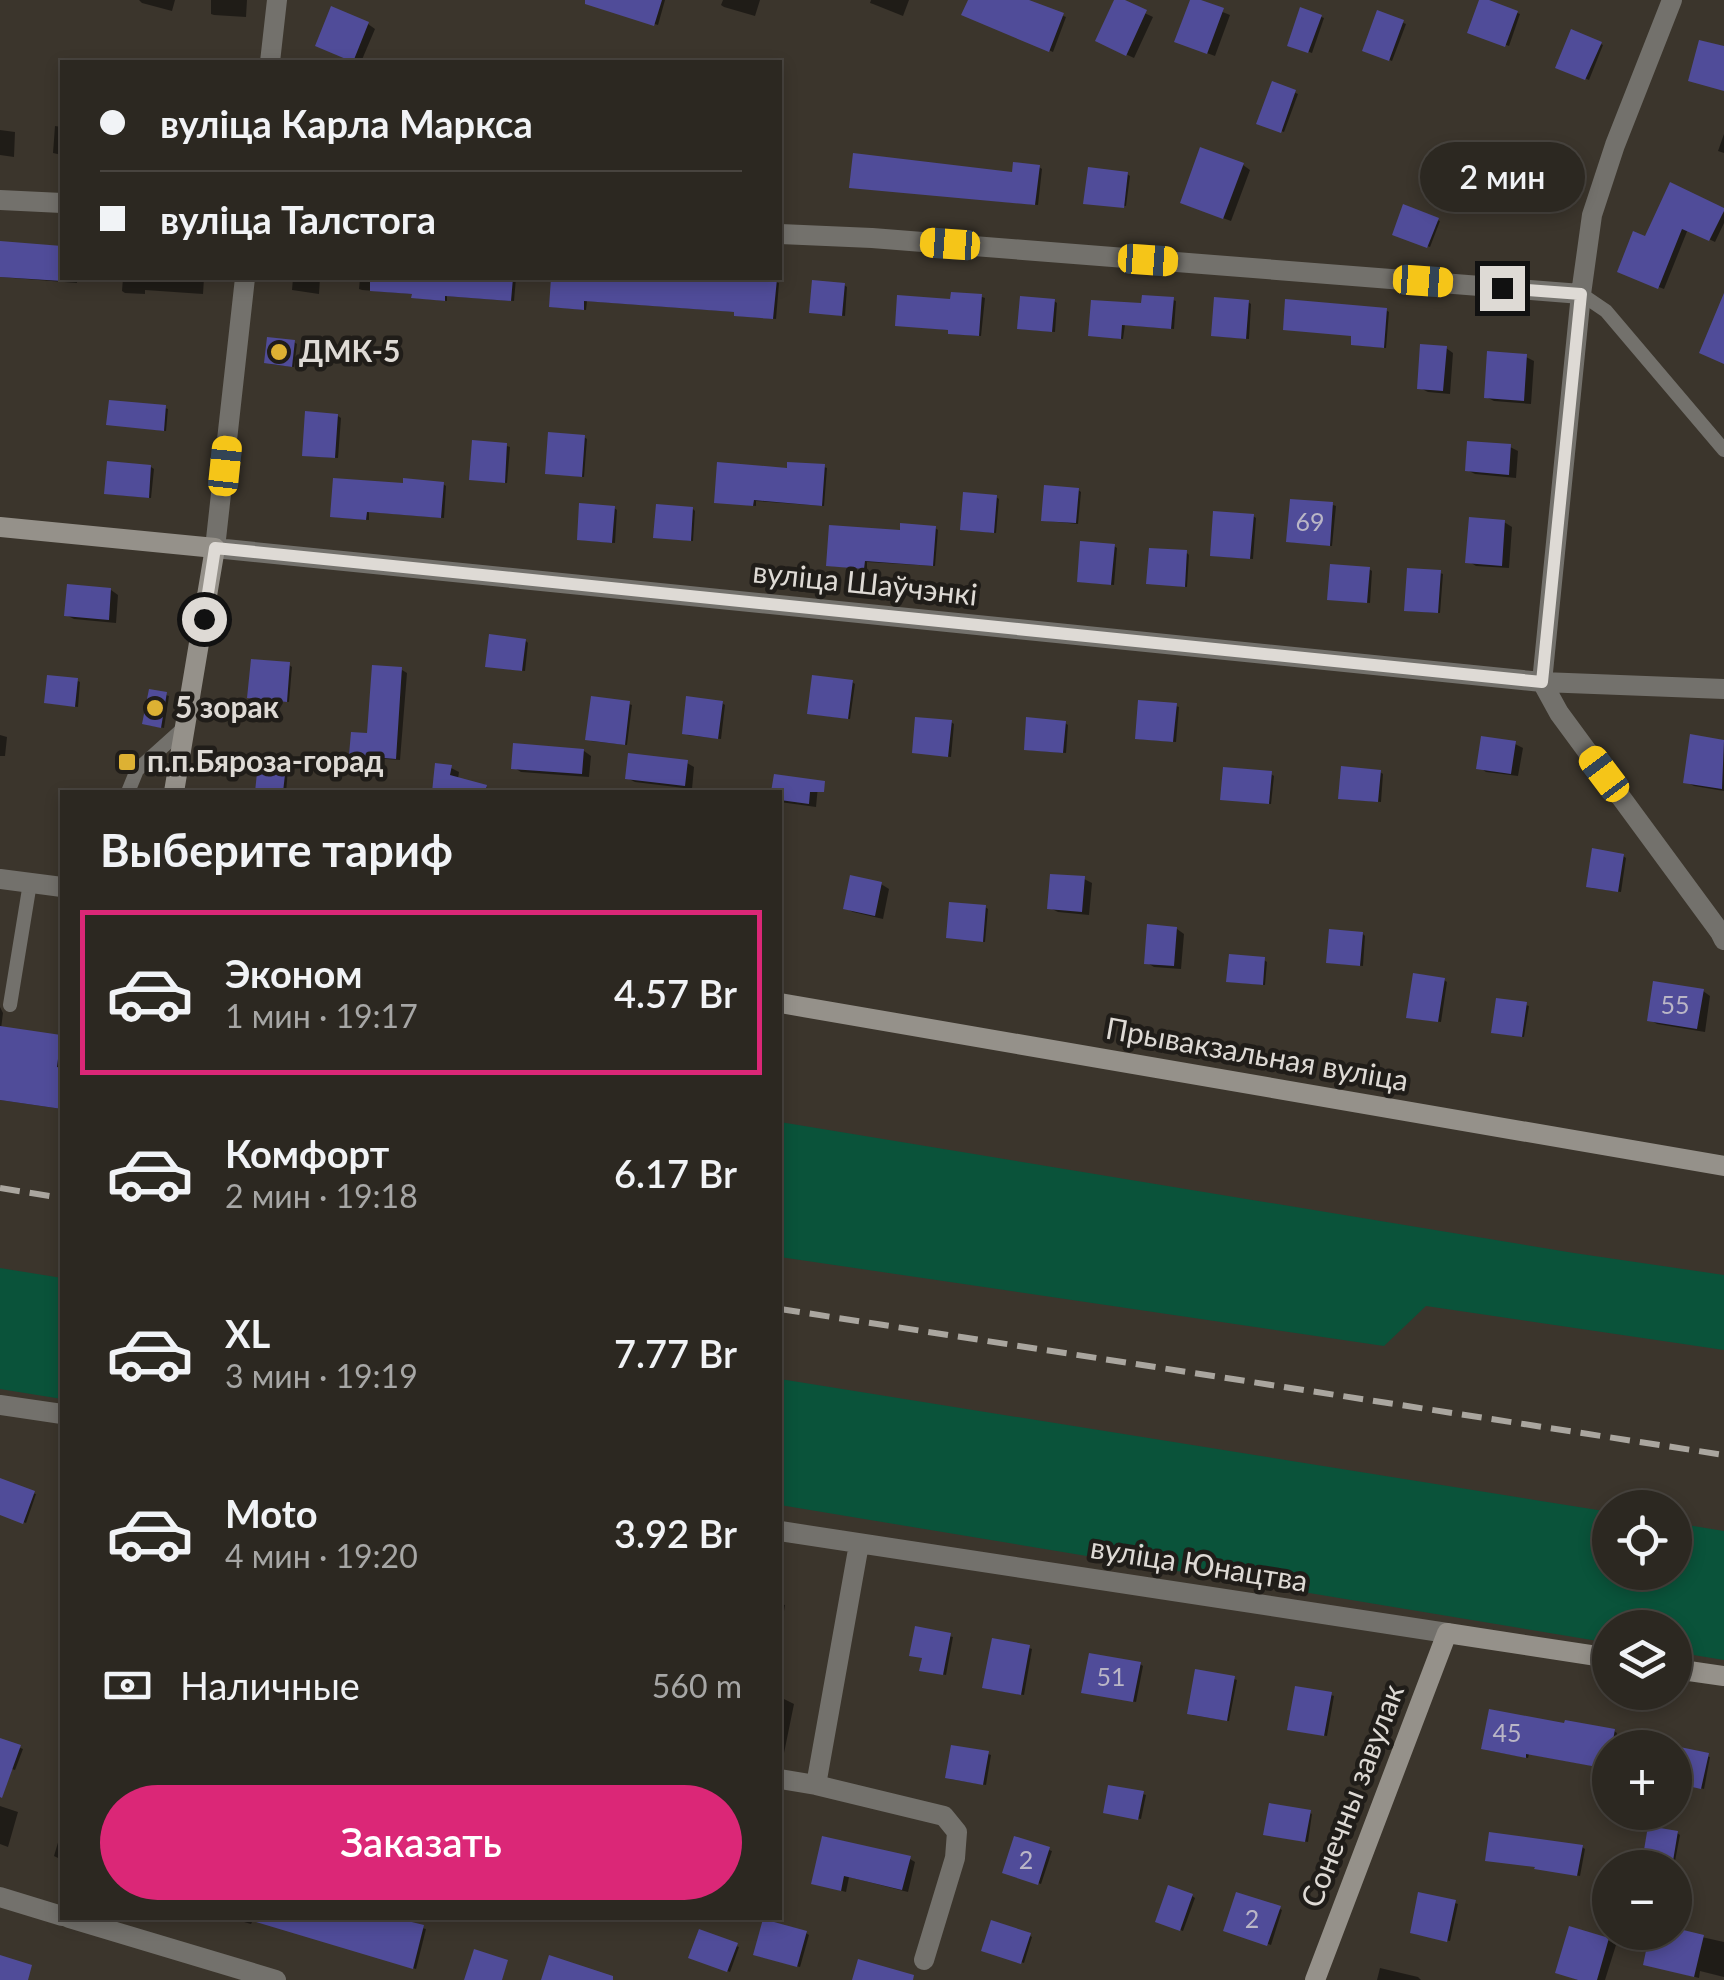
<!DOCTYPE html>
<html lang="ru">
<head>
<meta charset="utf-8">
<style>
	body { margin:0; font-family:Lato,sans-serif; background:#38342e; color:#f1f3f6; height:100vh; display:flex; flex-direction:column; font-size:38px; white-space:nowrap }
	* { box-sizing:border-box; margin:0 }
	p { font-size:32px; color:#a6a6a5 }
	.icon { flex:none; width:55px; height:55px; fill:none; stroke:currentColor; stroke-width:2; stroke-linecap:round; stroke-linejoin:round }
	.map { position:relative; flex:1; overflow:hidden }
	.sheet { position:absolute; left:60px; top:790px; width:722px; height:1130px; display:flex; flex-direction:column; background:#2c2821; border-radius:0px; box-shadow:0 5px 15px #0003,0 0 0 2px #48443f }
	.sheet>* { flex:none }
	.guide { position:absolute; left:60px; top:60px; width:722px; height:220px; border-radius:0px; box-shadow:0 5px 15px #0003,0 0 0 2px #48443f; display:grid; align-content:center; height:220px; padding:0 40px; background:#2c2821 }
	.fabs { position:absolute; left:1592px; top:1490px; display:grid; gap:20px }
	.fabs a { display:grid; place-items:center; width:100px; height:100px; border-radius:50%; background:#2c2821; box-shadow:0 5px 15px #0003,0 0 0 2px #48443f; font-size:50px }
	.end { position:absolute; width:45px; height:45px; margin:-22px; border:12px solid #dedad5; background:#111; box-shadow:0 0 0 5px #111 }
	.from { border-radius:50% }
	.bubble { position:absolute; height:70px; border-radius:35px; background:#2c2821; box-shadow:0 5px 15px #0003,0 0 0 2px #48443f; font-size:32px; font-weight:600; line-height:70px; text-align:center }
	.car { position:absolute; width:30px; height:60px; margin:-30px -15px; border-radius:12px; box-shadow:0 0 8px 2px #0007; background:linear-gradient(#f5c518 24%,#345 0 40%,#f5c518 0 76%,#345 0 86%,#f5c518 0) }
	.guide b { display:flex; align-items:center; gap:35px; height:95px; font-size:38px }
	.guide b+b { border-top:2px solid #48443f }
	.guide i { width:25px; height:25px; background:#f1f3f6 }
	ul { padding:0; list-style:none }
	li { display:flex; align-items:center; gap:30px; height:165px; margin:0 20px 15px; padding:0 20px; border:5px solid transparent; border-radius:0px }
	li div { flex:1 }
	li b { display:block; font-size:38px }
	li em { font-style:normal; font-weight:600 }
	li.current { border-color:#db2777 }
	li>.icon { width:90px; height:90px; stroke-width:1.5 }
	h2 { padding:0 40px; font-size:45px; line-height:120px }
	.pay { display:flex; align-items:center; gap:25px; height:110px; padding:0 40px; font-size:38px }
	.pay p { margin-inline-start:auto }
	.button { display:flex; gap:20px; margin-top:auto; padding:20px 40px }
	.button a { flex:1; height:115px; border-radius:60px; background:#db2777; color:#fff; font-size:40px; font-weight:600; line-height:115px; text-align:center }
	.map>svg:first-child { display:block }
	.green { fill:#0a533a }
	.shadow { fill:#0007 }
	.building { fill:#504c99 }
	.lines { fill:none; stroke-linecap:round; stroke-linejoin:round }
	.lane { stroke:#73716c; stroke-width:14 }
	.street { stroke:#73716c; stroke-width:20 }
	.secondary { stroke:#95918a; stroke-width:20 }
	.rail { stroke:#aaa69f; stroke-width:6; stroke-dasharray:20 10; stroke-linecap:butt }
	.route { stroke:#dedad5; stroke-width:12 }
	.poi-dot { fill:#ddb133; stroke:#201d19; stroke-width:4 }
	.labels { text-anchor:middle; stroke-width:9; stroke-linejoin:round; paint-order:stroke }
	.number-label { font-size:25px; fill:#bab6c6 }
	.poi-label { font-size:30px; font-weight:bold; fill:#dedad5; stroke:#201d19; text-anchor:start }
	.street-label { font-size:30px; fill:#dedad5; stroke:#201d19 }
</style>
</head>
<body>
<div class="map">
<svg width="1724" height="1980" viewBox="0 0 1724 1980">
	<rect width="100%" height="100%" fill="#3b352c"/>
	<path class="green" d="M780,1122L1574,1253L1724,1275V1350L1426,1306L1384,1346L780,1257Z
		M0,1268L62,1278V1399L0,1389Z
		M780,1379L1610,1512V1572H1675V1523L1724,1531V1660L1675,1652V1628H1610V1643L780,1505Z"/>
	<path class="shadow" d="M139,0H175L172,11L142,3Z
		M211,0H247L246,17L214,15L211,14Z
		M619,0H665L658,25L618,13Z
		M723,0H760L755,16L724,7L721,5Z
		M871,0H909L903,16L873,4L870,3Z
		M970,0H1015L1032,4L1066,17L1053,52L964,14Z
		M1117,0L1153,17L1134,58L1106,45Z
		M1193,0L1230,15L1215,56L1185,45Z
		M1481,0L1520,14L1509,46L1473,33Z
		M1302,10L1324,18L1312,53L1290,45Z
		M1378,13L1406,24L1392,61L1365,50Z
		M368,24L375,29L361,62L325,49Z
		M1572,32L1603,45L1589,80L1558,67Z
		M1274,84L1298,94L1284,132L1260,123Z
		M55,126L62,127V155L53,153Z
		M0,130L15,132L14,157L0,155Z
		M1724,134V153L1718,151Z
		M1243,165L1250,170L1231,221L1190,206Z
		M1039,167L1042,169L1038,205L852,187L1014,175Z
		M1127,174L1130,176L1126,206L1086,201Z
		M1404,208L1440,221L1430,247L1395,234Z
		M1724,210V223L1715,242L1688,229L1664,289L1625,274L1646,239Z
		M0,244L62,249V278H77V283L0,277Z
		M123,278H204L203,294L145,290V294L125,293L122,291Z
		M293,278H320L319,294L292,290Z
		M360,278H516L514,301L447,296V301L417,298L414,294L362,290L359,289Z
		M554,278L618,280V278H652L739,284L776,282L779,283L776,319L739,316L737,312L587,301L586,310L554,307L552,305Z
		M844,285L847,287L845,316L812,312Z
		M982,297L985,298L981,336L953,334L950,330L897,325L953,302Z
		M1173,300L1176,301L1174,329L1125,325L1123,339L1091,335L1144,306Z
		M1054,301L1057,303L1055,332L1023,329Z
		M1248,302L1251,304L1249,339L1216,336Z
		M1386,310L1389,312L1386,348L1356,345L1354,336Z
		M294,342L297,344L294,367L270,364Z
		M1446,348L1453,353L1450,394L1428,392L1420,388Z
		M1526,357L1534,361L1531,404L1494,401L1486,397Z
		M165,408L168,409L166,431L108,424Z
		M338,416L341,418L338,458L307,456Z
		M584,437L587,439L584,477L547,473Z
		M507,446L510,447L507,483L472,479Z
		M1510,447L1518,451L1516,478L1475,474L1467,470Z
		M151,467L154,469L151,498L109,494Z
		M824,467L827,468L824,506L756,501V506L717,502Z
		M443,484L446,486L444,518L369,512V520L335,517L405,486Z
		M1078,490L1081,492L1078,524L1047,521Z
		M996,497L999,499L996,533L966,530Z
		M1333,505L1336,506L1332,546L1292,542Z
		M614,508L617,510L615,543L582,540Z
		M693,509L695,511L693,541L656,537Z
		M1253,516L1256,518L1253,559L1215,556Z
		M1504,522L1512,527L1509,568L1476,566L1468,561Z
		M935,528L938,530L935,566L867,562V569L832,566L902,532Z
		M1114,546L1117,548L1114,585L1083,582Z
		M1187,553L1189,555L1187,587L1149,583Z
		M1369,569L1372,571L1370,603L1329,599Z
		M1440,573L1443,574L1440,613L1409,611Z
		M111,590L118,595L116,623L74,619L66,615Z
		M526,641L528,643L525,671L491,667Z
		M289,665L292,667L289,702L253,698Z
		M402,670L407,673L400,760L357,757L352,754L369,736Z
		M78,681L80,682L78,707L49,703Z
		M852,682L855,684L850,719L812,714Z
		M166,695L169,696L164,728L148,725Z
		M722,703L725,705L721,739L687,735Z
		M629,704L632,705L627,745L591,741Z
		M1176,706L1179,707L1176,742L1140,739Z
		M951,722L954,724L951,757L915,752Z
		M1065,723L1068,725L1066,753L1029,750Z
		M0,735L7,737L5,756H0Z
		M1692,737L1724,742V791L1694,786L1686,782Z
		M1515,744L1523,748L1518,776L1486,772L1479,767Z
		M584,751L591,756L589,777L521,772L513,767Z
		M687,763L694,767L692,789L635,782L627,778Z
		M260,766L288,770L286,792H258Z
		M437,766L451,768L459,772L458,779L486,787L493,792H434Z
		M1380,772L1383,774L1381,802L1344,799Z
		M1271,774L1274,776L1271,804L1223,799Z
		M776,777L818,786L816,807L780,802V792H774Z
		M1623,856L1626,858L1621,892L1592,888Z
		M1084,879L1092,883L1089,915L1058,912L1050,908Z
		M881,884L889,889L883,919L853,912L845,908Z
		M985,907L988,909L985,942L949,937Z
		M1177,929L1184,934L1181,969L1154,967L1146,962Z
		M1363,934L1365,936L1363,966L1332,963Z
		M1264,960L1267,962L1265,985L1232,982Z
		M1444,980L1447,982L1441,1022L1412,1018Z
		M1703,991L1710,996L1705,1032L1657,1024L1650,1020Z
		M1526,1005L1529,1006L1524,1037L1496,1033Z
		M0,1007L3,1013L1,1029L62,1038L59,1070L62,1071V1109L0,1100Z
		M0,1489L36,1494L26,1523L0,1514Z
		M780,1604L785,1605L780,1635Z
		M917,1629L953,1637L946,1675L925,1671L924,1658Z
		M1029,1648L1032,1649L1024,1695L988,1689Z
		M1140,1664L1143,1666L1136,1702L1087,1693Z
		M1234,1679L1237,1680L1229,1721L1192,1715Z
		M1331,1695L1334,1696L1327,1736L1293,1730Z
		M780,1697L794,1704L783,1758L780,1757Z
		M1614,1731L1617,1733L1614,1748H1610V1769L1529,1754L1528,1758L1486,1750Z
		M0,1740L23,1749L15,1770L0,1765Z
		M1675,1748L1710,1757L1704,1789L1675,1782Z
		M988,1754L991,1755L986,1785L950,1779Z
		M1143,1794L1146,1795L1141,1819L1109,1813Z
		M0,1806L18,1812L8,1847L0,1844Z
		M1310,1813L1312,1814L1308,1842L1269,1835Z
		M62,1829V1860L54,1856Z
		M1677,1833L1680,1835L1675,1861L1648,1856Z
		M1016,1839L1052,1851L1041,1884L1007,1873Z
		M1582,1847L1585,1849L1580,1876L1536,1867Z
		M910,1859L915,1862L908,1892L849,1877L846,1892L814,1883Z
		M1192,1896L1195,1898L1183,1931L1161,1923Z
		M1455,1903L1458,1904L1450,1941L1415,1934Z
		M1280,1909L1282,1910L1271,1945L1229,1931Z
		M230,1918H359L376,1923L378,1918H383L426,1929L416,1969L253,1920L251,1924Z
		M1675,1931L1724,1942V1977L1700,1971L1699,1978L1646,1964Z
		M700,1932L739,1947L730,1972L691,1957Z
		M806,1933L809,1935L800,1967L758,1956Z
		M1030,1936L1032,1937L1024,1963L986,1951Z
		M1608,1940L1616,1945L1605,1980H1578L1558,1972Z
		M1380,1968L1418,1977L1421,1980H1377Z"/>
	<path class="building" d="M585,0H662L654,26L585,4Z
		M968,0H1029L1064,13L1049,52L961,15Z
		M1114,0H1125L1147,10L1126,56L1095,41Z
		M1190,0H1201L1224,8L1207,54L1174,42Z
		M1479,0H1489L1518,11L1505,47L1467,33Z
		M331,6L369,22L353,62L315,46Z
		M1300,7L1322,15L1308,53L1287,46Z
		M1377,10L1404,20L1389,61L1362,51Z
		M1571,29L1602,42L1585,80L1555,68Z
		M1699,40L1724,46V91L1688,81Z
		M1272,81L1296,90L1281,133L1256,124Z
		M1200,147L1244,163L1223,219L1180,203Z
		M853,153L1012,172L1013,162L1040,165L1035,205L849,188Z
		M1088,167L1128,172L1124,208L1083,204Z
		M1670,182L1724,208V211L1709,241L1682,229L1658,289L1617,272L1633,231L1645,236Z
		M1403,204L1439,218L1427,248L1392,235Z
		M0,241L62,246V281L0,277Z
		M370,278H513L511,301L445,296V301L411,298L412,294L370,291Z
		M551,278H683L736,282L737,278L777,279L773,319L734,316V312L584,301V310L549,307Z
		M812,280L845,283L842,316L809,313Z
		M951,292L982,294L979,336L948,334V330L895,326L897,295L950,299Z
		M1724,293V364L1699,353Z
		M1142,295L1174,297L1171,329L1122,325L1121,339L1088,336L1091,300L1141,303Z
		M1020,296L1055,299L1052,332L1017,329Z
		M1214,297L1249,300L1246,339L1211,336Z
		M1285,299L1387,308L1384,348L1351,345V336L1283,330Z
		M267,337L295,340L292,367L264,363Z
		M1420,344L1447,346L1443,391L1417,389Z
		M1487,351L1527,354L1524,401L1484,398Z
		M109,400L166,405L164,431L106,425Z
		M305,411L338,414L335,458L302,456Z
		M548,432L585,435L582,477L545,474Z
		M472,440L507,443L505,483L469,480Z
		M1467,441L1511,444L1509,475L1465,471Z
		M107,461L151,465L149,498L104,494Z
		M717,462L787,468V462L825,464L822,506L754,500L753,506L714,503Z
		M333,478L403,483V478L444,482L441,518L367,512L366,520L330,517Z
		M1044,485L1079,488L1076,523L1041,521Z
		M963,492L997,495L994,533L960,530Z
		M1290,499L1333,502L1330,546L1286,542Z
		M579,503L615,506L612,543L577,540Z
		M656,504L693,507L691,541L653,538Z
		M1213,511L1254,514L1250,559L1210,556Z
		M1469,517L1505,520L1502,566L1465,563Z
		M900,523L936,526L933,566L865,561L864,569L826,566L829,525L900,530Z
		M1080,541L1115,544L1111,585L1077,582Z
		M1149,548L1187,550L1185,587L1146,584Z
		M1330,564L1370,567L1367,603L1327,600Z
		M1407,568L1441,570L1438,613L1404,611Z
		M67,584L111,588L109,620L64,616Z
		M489,634L526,639L522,671L485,667Z
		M251,659L290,662L287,702L247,698Z
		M372,665L402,667L396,759L349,755L351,732L367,733Z
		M47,675L78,678L75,707L44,703Z
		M812,675L853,680L848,719L807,714Z
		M149,689L167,692L161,728L142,724Z
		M591,696L630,701L625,745L585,740Z
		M686,696L723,701L718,739L682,734Z
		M1138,700L1177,703L1173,742L1135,739Z
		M915,717L952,720L948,757L912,753Z
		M1026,717L1066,721L1063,753L1024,750Z
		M1690,734L1724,740L1722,789L1683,783Z
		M1481,736L1516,741L1511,774L1476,769Z
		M513,743L584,749L582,774L511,769Z
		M628,753L688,760L685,786L625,779Z
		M258,763L286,766L283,792H255Z
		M435,763L452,765L450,775L487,785L485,792L448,791L447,792H432Z
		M1341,766L1381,770L1378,802L1338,799Z
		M1223,767L1272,771L1269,804L1220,800Z
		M774,774L825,781L824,792H810L809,804L780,800V792H771Z
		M1592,848L1624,854L1618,892L1586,887Z
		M1050,874L1085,876L1082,912L1047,909Z
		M850,875L882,882L875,916L843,909Z
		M949,902L986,905L983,942L946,938Z
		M1147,924L1177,927L1174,966L1144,964Z
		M1329,929L1363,932L1360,966L1326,963Z
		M1229,954L1265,957L1263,985L1226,982Z
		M1413,973L1445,978L1438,1022L1406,1018Z
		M1653,981L1704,989L1697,1029L1647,1021Z
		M1496,998L1527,1002L1522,1037L1491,1033Z
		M0,1026L61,1035L57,1067L62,1068V1109L0,1100Z
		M0,1478L35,1491L23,1524L0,1515Z
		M915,1626L951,1633L943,1675L919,1671L922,1658L909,1656Z
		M992,1638L1030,1645L1021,1695L982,1688Z
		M1089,1653L1141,1662L1133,1702L1081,1693Z
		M1195,1669L1235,1676L1227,1721L1187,1714Z
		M1295,1686L1332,1692L1324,1736L1287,1730Z
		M1489,1709L1564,1723L1565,1720L1615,1729L1608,1769L1526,1754V1758L1481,1749Z
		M0,1738L21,1745L2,1798L0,1797Z
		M951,1745L989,1751L983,1785L945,1778Z
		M1675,1746L1709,1753L1701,1789L1675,1783Z
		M1108,1785L1144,1791L1138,1820L1103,1813Z
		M1269,1803L1311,1810L1305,1842L1263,1835Z
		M1648,1826L1678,1831L1673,1861L1643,1856Z
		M1489,1832L1583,1845L1577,1876L1534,1869L1535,1867L1485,1861Z
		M822,1836L911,1856L902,1890L844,1876L841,1891L811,1884Z
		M1014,1836L1050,1847L1038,1885L1002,1873Z
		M1168,1885L1193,1894L1180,1931L1155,1922Z
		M1236,1892L1281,1906L1267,1946L1223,1931Z
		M1418,1892L1456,1900L1447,1942L1410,1933Z
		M257,1918H395L424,1925L413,1969L256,1922Z
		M763,1919L807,1931L797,1967L753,1955Z
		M991,1920L1031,1933L1021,1964L981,1951Z
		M1569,1926L1609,1938L1597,1980H1578L1555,1973Z
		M1675,1928L1704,1935L1694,1977L1643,1965L1650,1932H1675Z
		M699,1929L738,1943L727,1972L688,1958Z
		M474,1949L508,1960L502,1980H464Z
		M0,1955L32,1965L28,1980H0Z
		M549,1955L613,1976V1980H541Z
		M858,1959L914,1975L913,1980H852Z"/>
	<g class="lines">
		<path class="lane" d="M1581,294L1606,311L1724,450
			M128,792L137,770L186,726
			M10,1005L30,883"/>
		<path class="street" d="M1672,0L1615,145L1592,215L1581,294L1542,682L1559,713L1720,932L1724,940
			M270,62L277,0
			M0,200L62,203
			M780,234L872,238L1581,294
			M245,278L215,548L1542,682L1724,689
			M0,879L62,887
			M0,1405L62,1414
			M780,1531L1447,1633
			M780,1779L816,1785L859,1544
			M816,1785L944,1816L957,1832L955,1858L924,1960
			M0,1897L62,1916
			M69,1918L276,1980"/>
		<path class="secondary" d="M0,527L215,548L174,792
			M780,1003L1724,1166
			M1675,1669L1724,1676
			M1315,1980L1447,1633L1610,1658"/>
		<path class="rail" d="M0,1188L62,1198
			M780,1309L1724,1455"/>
	</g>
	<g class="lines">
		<path class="route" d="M204,619L215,548L1542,682L1581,294L1502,288"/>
	</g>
	<g class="poi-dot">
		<circle cx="279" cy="352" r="10"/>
		<circle cx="155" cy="708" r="10"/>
		<rect x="117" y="752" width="20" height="20" rx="5"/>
	</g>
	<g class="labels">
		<g class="number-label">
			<text x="1310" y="531">69</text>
			<text x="1675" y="1014">55</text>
			<text x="1111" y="1686">51</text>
			<text x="1507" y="1742">45</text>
			<text x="1026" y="1869">2</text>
			<text x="1252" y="1928">2</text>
		</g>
		<g class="poi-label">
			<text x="299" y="362">ДМК-5</text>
			<text x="175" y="718">5 зорак</text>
			<text x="147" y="772">п.п.Бяроза-горад</text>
		</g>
		<g class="street-label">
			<text transform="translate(865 584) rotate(6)" y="10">вуліца Шаўчэнкі</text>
			<text transform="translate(1257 1055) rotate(10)" y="10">Прывакзальная вуліца</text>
			<text transform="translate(1199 1565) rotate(9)" y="10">вуліца Юнацтва</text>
			<text transform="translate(1353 1796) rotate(-69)" y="10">Сонечны завулак</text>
		</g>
	</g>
</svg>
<div class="fabs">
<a><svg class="icon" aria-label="locate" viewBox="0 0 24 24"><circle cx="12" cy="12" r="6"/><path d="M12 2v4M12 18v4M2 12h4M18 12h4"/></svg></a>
<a><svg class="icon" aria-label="layers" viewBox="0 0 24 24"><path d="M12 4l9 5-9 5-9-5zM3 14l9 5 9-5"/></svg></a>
<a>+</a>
<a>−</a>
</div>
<i class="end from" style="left:204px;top:619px"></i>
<i class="end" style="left:1502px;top:288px"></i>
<div class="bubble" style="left:1420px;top:142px;width:165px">2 мин</div>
<i class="car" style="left:950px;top:244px;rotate:274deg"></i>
<i class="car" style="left:1148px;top:260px;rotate:94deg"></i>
<i class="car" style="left:1423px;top:281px;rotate:94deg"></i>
<i class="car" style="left:225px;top:466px;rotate:6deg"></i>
<i class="car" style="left:1604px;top:774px;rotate:323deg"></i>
<div class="guide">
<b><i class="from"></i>вуліца Карла Маркса</b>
<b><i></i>вуліца Талстога</b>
</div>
<section class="sheet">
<h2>Выберите тариф</h2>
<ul>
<li class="current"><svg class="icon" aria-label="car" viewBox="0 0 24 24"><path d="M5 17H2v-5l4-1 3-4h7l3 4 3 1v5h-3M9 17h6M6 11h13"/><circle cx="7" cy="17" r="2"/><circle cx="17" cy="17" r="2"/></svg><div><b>Эконом</b><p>1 мин · 19:17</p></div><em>4.57 Br</em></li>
<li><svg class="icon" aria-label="car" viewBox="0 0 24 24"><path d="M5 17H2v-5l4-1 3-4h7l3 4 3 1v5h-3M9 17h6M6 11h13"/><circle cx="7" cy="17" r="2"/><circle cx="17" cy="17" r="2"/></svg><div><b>Комфорт</b><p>2 мин · 19:18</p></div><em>6.17 Br</em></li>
<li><svg class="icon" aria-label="car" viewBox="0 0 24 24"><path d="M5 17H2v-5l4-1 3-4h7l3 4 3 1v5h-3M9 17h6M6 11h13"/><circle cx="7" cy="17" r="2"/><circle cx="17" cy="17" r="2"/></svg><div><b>XL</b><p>3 мин · 19:19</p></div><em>7.77 Br</em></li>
<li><svg class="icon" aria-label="car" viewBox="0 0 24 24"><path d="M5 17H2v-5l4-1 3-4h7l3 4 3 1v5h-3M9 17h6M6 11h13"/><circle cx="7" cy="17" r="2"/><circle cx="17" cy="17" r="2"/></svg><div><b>Moto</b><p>4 мин · 19:20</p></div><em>3.92 Br</em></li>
</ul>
<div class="pay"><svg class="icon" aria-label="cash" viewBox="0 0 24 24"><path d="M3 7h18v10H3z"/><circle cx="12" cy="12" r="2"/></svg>Наличные<p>560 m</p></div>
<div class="button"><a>Заказать</a></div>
</section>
</div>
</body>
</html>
